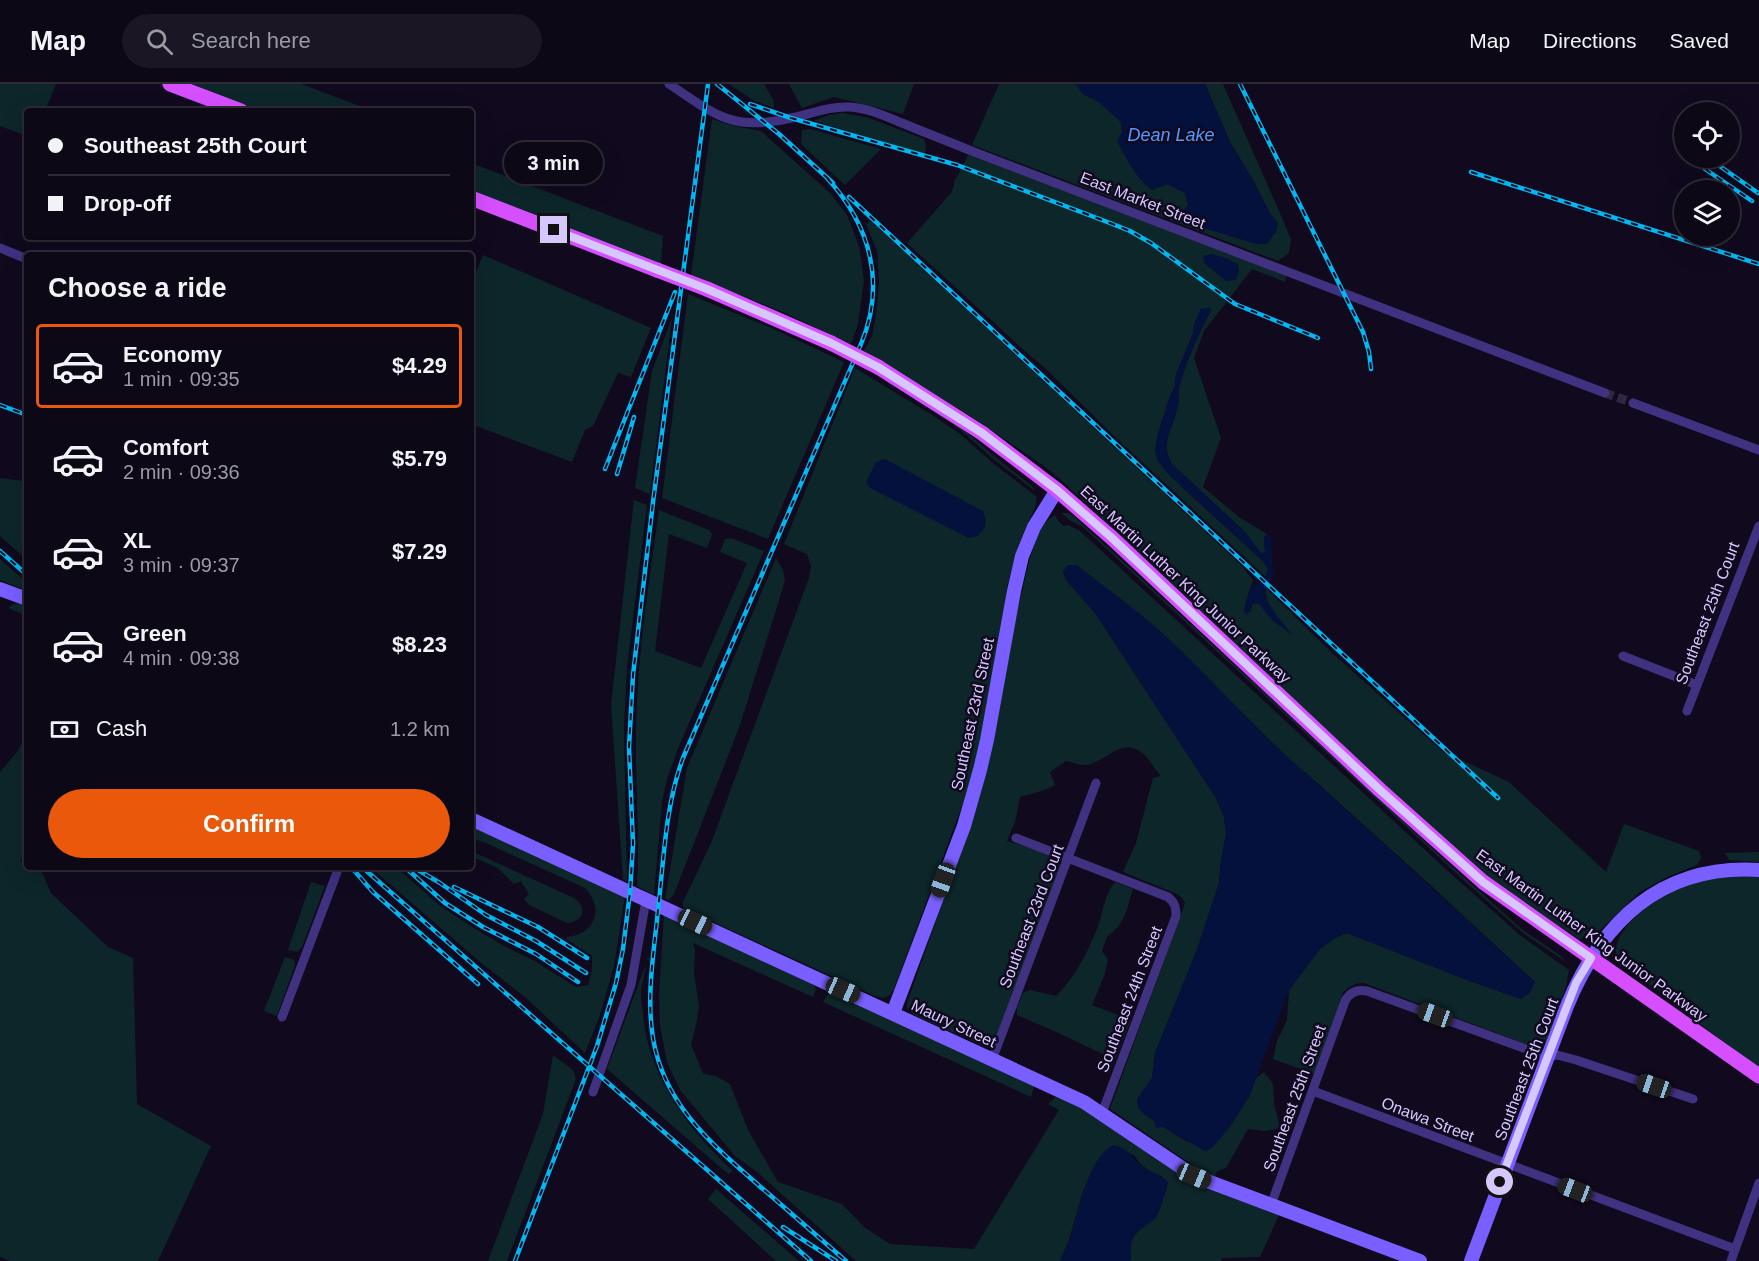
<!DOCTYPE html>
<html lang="en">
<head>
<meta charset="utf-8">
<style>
	body { margin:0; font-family:Helvetica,sans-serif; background:#1b1623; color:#f1f3f6; height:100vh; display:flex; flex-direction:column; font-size:22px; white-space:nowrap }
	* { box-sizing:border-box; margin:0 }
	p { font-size:20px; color:#9a9aa1 }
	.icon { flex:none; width:33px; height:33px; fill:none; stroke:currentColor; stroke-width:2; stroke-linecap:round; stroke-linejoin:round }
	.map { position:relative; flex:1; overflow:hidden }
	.drawer { position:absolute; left:24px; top:168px; width:450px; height:618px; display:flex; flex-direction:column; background:#0d0816; border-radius:6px; box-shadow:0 6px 24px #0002,0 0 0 2px #2d2935 }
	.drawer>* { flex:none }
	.hud { position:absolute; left:24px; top:24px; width:450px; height:132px; border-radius:6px; box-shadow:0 6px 24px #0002,0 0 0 2px #2d2935; display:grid; align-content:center; height:132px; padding:0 24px; background:#0d0816 }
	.controls { position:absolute; left:1674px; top:18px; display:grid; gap:12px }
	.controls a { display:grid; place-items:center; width:66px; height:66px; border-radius:50%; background:#0d0816; box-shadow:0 6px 24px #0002,0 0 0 2px #2d2935; font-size:30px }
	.end { position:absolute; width:27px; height:27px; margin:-14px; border:8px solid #d6c8ff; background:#111; box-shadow:0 0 0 3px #111 }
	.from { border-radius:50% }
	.bubble { position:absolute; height:42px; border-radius:21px; background:#0d0816; box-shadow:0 6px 24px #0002,0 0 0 2px #2d2935; font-size:20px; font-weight:800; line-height:42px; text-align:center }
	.car { position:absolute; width:18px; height:36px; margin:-18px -9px; border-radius:8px; box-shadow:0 0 4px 2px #0007; background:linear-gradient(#222 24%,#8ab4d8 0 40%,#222 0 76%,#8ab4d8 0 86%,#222 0) }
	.hud b { display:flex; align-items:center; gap:21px; height:57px; font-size:22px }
	.hud b+b { border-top:2px solid #2d2935 }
	.hud i { width:15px; height:15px; background:#f1f3f6 }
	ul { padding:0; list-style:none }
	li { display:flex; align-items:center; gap:18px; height:84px; margin:0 12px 9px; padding:0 12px; border:3px solid transparent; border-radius:6px }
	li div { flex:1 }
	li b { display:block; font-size:22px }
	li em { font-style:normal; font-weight:800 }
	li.selected { border-color:#ea580c }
	li>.icon { width:54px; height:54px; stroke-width:1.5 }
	h2 { padding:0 24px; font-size:27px; line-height:72px }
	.pay { display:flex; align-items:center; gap:15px; height:66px; padding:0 24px; font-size:22px }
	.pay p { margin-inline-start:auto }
	.primary-button { display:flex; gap:12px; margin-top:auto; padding:12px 24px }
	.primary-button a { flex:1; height:69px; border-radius:36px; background:#ea580c; color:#fff; font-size:24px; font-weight:800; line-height:69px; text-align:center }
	header { display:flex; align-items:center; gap:36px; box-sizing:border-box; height:84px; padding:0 30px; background:#0d0816; border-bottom:2px solid #2d2935 }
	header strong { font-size:28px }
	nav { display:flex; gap:33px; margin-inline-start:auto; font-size:21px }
	.search { width:420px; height:54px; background:#1b1623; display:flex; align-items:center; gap:15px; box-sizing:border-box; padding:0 21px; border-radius:33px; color:#9a9aa1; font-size:22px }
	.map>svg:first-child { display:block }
	.green { fill:#0d2629 }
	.water { fill:#05113d }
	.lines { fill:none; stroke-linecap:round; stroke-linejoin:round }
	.street-tunnel { stroke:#2f2640; stroke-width:9; stroke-dasharray:9 4.5; stroke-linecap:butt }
	.street { stroke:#403181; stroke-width:9 }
	.secondary { stroke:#795fff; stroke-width:14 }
	.primary { stroke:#d64fff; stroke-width:15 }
	.rail-casing { stroke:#00b8f3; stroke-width:4.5 }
	.rail { stroke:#110a1e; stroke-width:2; stroke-dasharray:7; stroke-linecap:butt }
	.primary-bridge { stroke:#d64fff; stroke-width:15 }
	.route { stroke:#d6c8ff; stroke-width:8 }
	.labels { text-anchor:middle; stroke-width:5; stroke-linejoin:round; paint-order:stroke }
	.street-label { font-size:16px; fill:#d6c8ff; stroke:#110a1e }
	.water-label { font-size:18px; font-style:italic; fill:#5698ff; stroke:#110a1e }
</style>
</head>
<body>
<header>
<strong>Map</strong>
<div class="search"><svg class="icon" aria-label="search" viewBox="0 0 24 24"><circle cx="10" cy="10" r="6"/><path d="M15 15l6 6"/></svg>Search here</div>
<nav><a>Map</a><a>Directions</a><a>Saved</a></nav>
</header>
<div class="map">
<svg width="1759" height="1177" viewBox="0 0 1759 1177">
	<rect width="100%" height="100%" fill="#110a1e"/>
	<path class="green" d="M0,0H56L45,27H27V52L0,42Z
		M192,0H301L373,27H261Z
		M729,0H764L773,15L774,24L753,16Z
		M789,0H914L903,30L834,13L802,24Z
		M999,0H1076L1083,10L1099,18L1121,38L1122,48L1153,105L1167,100L1185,109L1188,121L1278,139L1271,131L1253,96L1230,58L1205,0H1223L1283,136L1291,156L1289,169L1278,177L972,61Z
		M843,29L869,34L924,55L926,62L925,70L814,37L829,31Z
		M712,35L734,42L761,47L831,110L847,131L859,162L864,196L858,240L851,260L785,229L691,191Z
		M810,45L881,65L845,101L801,60L802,46Z
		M968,71L1143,135L1286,191L1285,198L1252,185L1204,247L1194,274L1221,354L1203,403L1239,433L1267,450L1264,454L1265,468L1261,470L1244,447L1172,380C1159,360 1173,343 1178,322C1179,316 1178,310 1179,304C1186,277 1199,250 1211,226L1201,225C1197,233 1193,241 1193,250L1176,290L1175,302L1170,312L1158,350L1155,365L1158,377L1185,406L1263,477L1268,485L1266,493L1113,351L1045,284L1027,269L907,159L951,109L954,102V97L960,88Z
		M471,79L663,152L661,180L471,108Z
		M871,137L1240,480L1253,496L1246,517L1244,528H1250L1253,519L1259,520L1290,549C1281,536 1263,520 1266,504L1332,569L1442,667L1509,698L1606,788L1624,740L1699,767L1701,774L1697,781L1667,793L1640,808L1593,853L1579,855L1506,807L1460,772L1293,618L1188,515L1061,396L1044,382L972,333L864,267L872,252L876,231L879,198L877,167L866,140Z
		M483,171L651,244L631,293L618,289L593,342L585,346L572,378L471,340V200Z
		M688,210L769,243L844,278L768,455L662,414Z
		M672,234L650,410L635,404L636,397L652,287Z
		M855,284L932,331L960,350L994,380L1037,413L1035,423L1016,467L1007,503L1004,529L987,617L978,670L963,719L894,905L890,911L884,914L875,912L683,824V818L711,759L809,494L811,482L807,470L784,460Z
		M887,296L958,341L994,372L1032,402L1035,407L992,374L957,343L886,297Z
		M0,394L24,397L27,394V476L0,452Z
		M634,416L647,421L627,583L624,646L627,798L623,795L611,621Z
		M659,426L709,446L712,451L707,464L669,450L655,567L701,584L747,479L720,468L725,455L731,454L764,467L679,662L668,692L662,717L654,811L637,802C640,750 635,699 636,647C637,573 649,499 659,426Z
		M1061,429H1069L1074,432L1469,798L1524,847L1561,872L1566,878L1523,849L1459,792L1083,443L1071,437Z
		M1055,431C1058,436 1059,440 1065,442L1068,441L1080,447L1451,790L1521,852L1569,886L1566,903L1544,963L1539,965L1364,899C1355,899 1349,902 1343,909L1314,990L1273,975L1277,957L1287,936L1289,906L1320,865L1335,854L1347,849L1467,896L1521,915L1535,898L1426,797L1315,697L1290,676L1171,558L1128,521L1076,481H1068L1063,488L1066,496L1095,529L1216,714L1224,733L1226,750L1221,776L1219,799L1196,868L1155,969L1152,994L1138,1015L1145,1031L1187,1058L1239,1027L1249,1013L1256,994L1264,988L1273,1000L1274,1019L1280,1044L1266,1047L1248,1045L1226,1084L1217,1087L1215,1093L1198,1085L1110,1025L1185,819L1182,814L1177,810L1123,788L1136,759L1153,694L1161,692C1154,684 1147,671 1138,666C1119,655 1104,680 1085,681C1079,681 1071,678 1066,677L1050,688L1055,701L1045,706L1020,713L1015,738L1007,757C1022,762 1055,768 1061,783L994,961L989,964L986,963L912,930L907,923V919L962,763L1029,478C1034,462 1039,439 1055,431Z
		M776,474L783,486L785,497L740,641L674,810L669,816L665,815L687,684Z
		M0,475L27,499V507L0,496Z
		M17,519L27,522V532L8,524L12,521Z
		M27,649V742L25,751L27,754V771L20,777L27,780V783H33L41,786L51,809L108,863L133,874L137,1020L211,1062L158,1177H10L0,1173V688L17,668Z
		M471,740L625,812L614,882L600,931L585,969L526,914L479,877L370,783H396L439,821L472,843L504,862L533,876L576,903L588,901L592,886V872L566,855L567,853C595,850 605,825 585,804L486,759L471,754Z
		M471,767L574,814C588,824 584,837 567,839L529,821L524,815L529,810L521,797L514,800L498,784L471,772Z
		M1759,768V778L1729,776L1725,769Z
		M1741,792L1759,793V984C1741,970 1722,957 1704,943C1689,932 1676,919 1661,908C1651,901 1626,888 1620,880C1604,859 1638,828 1654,818C1666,809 1681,803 1695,799C1710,794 1726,793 1741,792Z
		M311,798L325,802L302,863L297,868L288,866Z
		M1115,798L1133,805L1125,831L1118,843L1107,853L1102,867L1108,876L1104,892L1092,921L1131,936L1115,976L1063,951L1017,931V924L1023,909L1030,906L1056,912C1074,895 1088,868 1097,845C1103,829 1104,811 1115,798Z
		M664,830L812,898L816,905L813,913L693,859L695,866L694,888L699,923L696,941L691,960L703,990L716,992L730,1000L748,1046L778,1098L842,1120L864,1143L890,1160L974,1165L1059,1026L1048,1020L1057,1012L1072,1018L1279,1131L1260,1173L1222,1174L1221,1177H1130C1132,1169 1129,1162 1133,1154C1138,1143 1151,1141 1157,1131C1162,1123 1162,1113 1167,1105L1162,1092C1149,1088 1141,1082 1133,1070L1090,1091L1082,1110L1069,1156L1060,1177H856L757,1088L735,1072L680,1006L667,978L660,941L659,911Z
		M285,873L294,876L295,881L277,932L264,927Z
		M646,880C645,889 642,899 641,908C641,915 642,923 643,931C649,993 688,1046 733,1087L728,1090L607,985Z
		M831,909H836L1032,1000L1034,1003L1031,1013L823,918L827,911Z
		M553,971L573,986L576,995L507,1177H488L543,1030Z
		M716,1105L799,1177H776L708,1115Z"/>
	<path class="water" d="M1076,0H1205L1230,58L1253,96L1271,131L1278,139L1276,148L1267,160H1256L1197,142L1183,127L1188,121L1185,109L1168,100L1152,106C1136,95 1126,74 1117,57L1122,48L1121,38L1099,18L1083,10Z
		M1212,170L1226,174L1238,180L1239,187L1236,196L1226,197L1204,179L1203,172Z
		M1209,223L1211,225C1199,250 1186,276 1179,304C1178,310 1179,316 1178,322C1174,343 1159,360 1172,380L1244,447L1261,469L1265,468L1264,453L1267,450L1271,453L1273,490C1272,496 1265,500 1265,507C1264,519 1285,541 1292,551L1273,537L1259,520L1253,519L1247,531L1244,528L1250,505C1261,498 1266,498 1268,484L1263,477L1169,391L1157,376L1155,365L1158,350L1170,312L1175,302L1176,290L1193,250C1193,241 1197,233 1201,225Z
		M885,375L983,427C988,439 986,443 978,452L969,454L870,404L866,398L876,378Z
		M1068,481H1076C1109,506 1143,530 1173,559C1221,605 1264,655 1315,697L1535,898L1530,909L1521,915L1467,896L1347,849L1335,854L1320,865L1289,906L1249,1013L1230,1043L1212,1064L1205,1067L1163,1043L1156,1044L1154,1036L1145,1031L1138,1024L1137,1015L1152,994L1155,969L1196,868L1219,799L1221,776L1226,750L1224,733L1216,714L1095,529L1066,496L1063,488Z
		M1113,1061C1135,1067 1129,1073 1143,1083C1152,1089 1161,1090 1168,1098C1168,1103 1158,1131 1155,1134C1147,1142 1138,1144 1133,1153C1129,1162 1132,1169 1130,1177H1060C1063,1170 1067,1162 1070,1155C1078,1129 1088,1074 1113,1061Z"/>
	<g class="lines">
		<path class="street-tunnel" d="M1605,309L1633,319"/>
		<path class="street" d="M669,0C716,31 732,48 791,34C811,30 829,22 849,23C868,24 885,32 902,39C926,49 950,58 974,68L1605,309
			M0,164L27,175
			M1633,319L1759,366
			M1623,572L1697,601
			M1687,627L1759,442
			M1016,754L1168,813C1175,819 1176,823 1176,832L1102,1029
			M282,933L339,783
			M992,976L1096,699
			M1313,1007L1735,1165
			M593,1008L631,901L646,816
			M1271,1121L1345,917C1350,908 1357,905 1367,907L1548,973L1557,971L1576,976L1693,1015
			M1731,1177L1759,1099"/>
		<path class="secondary" d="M0,505L27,515
			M471,735L1084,1018L1194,1092L1420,1177
			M893,929L964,742L980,686L987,656L1014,507L1022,472L1034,443L1057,406
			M1471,1177L1567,922C1602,837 1662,780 1759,786"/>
		<path class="primary" d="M170,0L241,27
			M471,114L657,186
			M707,205L831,259
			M878,283L982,349L1057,406L1112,454L1380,706L1483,798L1759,992"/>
		<g class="rail-casing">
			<path id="rail" d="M717,0L779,50L833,99
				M1240,0L1363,248L1369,268L1371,285
				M750,20L791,34L957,81L1110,139L1130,147L1151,159L1235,220L1318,254
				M1711,76L1758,109
				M1705,85L1752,117
				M1471,88L1759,180
				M827,94C871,142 886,200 861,260L683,674C665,723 664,775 658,826C654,868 646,912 653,954C664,1022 714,1062 763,1105C791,1129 818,1153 846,1177
				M849,113L1498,714
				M0,321L27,331
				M605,385L675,208
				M617,390L634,333
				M0,467L27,491
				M351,783L373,808L478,900
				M362,783L811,1177
				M413,783L440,799L486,831L536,857L586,889
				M406,784L445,819L483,843L536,870L578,898
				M454,803L538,843L587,874
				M783,1143L836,1177
				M515,1177L597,962L616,899L623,865L630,808L633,760L629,663L633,591L653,418L708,0"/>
		</g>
		<use href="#rail" class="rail"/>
		<path class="primary-bridge" d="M657,186L707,205
			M831,259L878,283"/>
	</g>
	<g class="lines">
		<path class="route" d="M554,146L707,205L831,259L878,283L982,349L1057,406L1112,454L1380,706L1483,798L1591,874L1576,899L1567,922L1500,1098"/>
	</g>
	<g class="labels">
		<g class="street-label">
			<text transform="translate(1143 116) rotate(21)" y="6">East Market Street</text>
			<text transform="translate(1186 500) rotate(43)" y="6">East Martin Luther King Junior Parkway</text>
			<text transform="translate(1707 529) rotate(-69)" y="6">Southeast 25th Court</text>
			<text transform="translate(972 630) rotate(-78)" y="6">Southeast 23rd Street</text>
			<text transform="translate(1031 832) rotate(-69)" y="6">Southeast 23rd Court</text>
			<text transform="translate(1592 851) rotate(36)" y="6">East Martin Luther King Junior Parkway</text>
			<text transform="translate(1129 915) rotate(-69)" y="6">Southeast 24th Street</text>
			<text transform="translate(954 939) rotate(25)" y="6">Maury Street</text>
			<text transform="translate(1526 985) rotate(-69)" y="6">Southeast 25th Court</text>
			<text transform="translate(1294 1014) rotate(-70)" y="6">Southeast 25th Street</text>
			<text transform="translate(1428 1035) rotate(21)" y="6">Onawa Street</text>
		</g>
		<g class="water-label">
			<text x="1171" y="57">Dean Lake</text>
		</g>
	</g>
</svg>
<div class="controls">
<a><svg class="icon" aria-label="locate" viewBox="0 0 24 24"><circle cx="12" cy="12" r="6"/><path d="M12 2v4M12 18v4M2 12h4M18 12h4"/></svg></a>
<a><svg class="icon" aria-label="layers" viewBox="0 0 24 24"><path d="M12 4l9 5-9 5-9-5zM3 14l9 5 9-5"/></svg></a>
</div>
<i class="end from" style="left:1500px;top:1098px"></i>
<i class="end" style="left:554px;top:146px"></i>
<div class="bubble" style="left:504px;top:58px;width:99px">3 min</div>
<i class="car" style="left:943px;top:796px;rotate:200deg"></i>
<i class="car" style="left:695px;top:838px;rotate:115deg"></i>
<i class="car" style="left:843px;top:906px;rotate:114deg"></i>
<i class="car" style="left:1435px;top:931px;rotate:290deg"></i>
<i class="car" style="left:1654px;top:1002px;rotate:289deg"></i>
<i class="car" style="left:1194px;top:1092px;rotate:113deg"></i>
<i class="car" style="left:1575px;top:1106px;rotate:291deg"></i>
<div class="hud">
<b><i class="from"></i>Southeast 25th Court</b>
<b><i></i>Drop-off</b>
</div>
<section class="drawer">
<h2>Choose a ride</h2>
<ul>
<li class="selected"><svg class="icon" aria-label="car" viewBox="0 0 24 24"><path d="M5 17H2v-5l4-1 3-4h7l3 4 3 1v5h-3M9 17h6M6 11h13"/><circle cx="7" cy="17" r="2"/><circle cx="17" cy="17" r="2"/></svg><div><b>Economy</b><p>1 min · 09:35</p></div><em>$4.29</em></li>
<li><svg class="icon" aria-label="car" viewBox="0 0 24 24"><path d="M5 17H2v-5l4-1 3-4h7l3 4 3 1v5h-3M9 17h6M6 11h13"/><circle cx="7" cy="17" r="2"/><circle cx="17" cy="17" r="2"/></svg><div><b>Comfort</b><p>2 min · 09:36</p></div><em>$5.79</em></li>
<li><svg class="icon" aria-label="car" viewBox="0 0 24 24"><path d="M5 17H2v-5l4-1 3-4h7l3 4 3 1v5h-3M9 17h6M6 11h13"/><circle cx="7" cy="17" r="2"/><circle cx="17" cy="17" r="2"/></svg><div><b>XL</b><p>3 min · 09:37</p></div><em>$7.29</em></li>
<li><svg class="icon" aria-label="car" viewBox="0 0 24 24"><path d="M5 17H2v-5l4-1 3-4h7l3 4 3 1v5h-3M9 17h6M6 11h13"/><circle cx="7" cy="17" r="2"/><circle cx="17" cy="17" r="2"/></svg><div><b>Green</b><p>4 min · 09:38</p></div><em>$8.23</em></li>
</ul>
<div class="pay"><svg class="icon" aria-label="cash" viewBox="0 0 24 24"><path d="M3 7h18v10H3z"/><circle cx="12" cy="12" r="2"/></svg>Cash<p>1.2 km</p></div>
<div class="primary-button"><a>Confirm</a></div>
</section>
</div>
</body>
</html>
